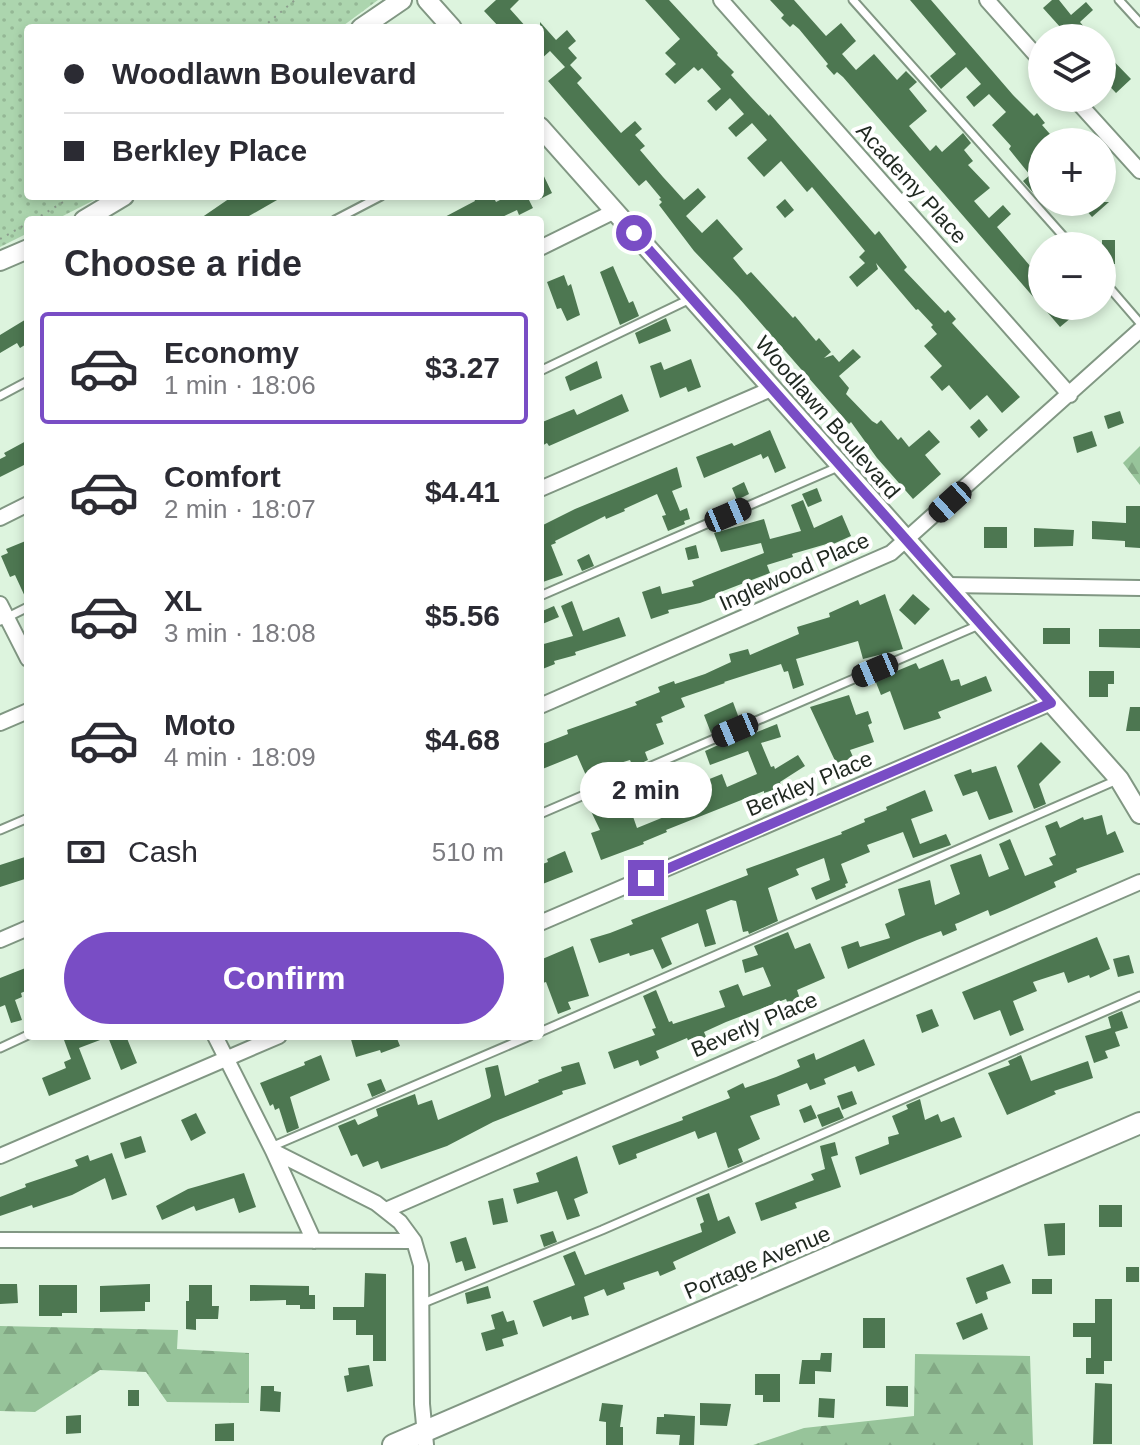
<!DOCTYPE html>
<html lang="en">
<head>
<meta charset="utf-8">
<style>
	body { margin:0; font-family:Arial,sans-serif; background:#f7f7f7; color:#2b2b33; height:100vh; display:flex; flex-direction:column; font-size:30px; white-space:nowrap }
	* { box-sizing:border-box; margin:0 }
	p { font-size:26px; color:#7c7c81 }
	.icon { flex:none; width:44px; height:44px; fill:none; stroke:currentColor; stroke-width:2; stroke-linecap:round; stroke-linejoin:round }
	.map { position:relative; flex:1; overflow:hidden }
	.drawer { position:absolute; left:24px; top:216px; width:520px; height:824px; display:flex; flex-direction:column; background:#fff; border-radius:8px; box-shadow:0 4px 12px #0003 }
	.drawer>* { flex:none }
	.banner { position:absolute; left:24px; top:24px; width:520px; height:176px; border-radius:8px; box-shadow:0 4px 12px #0003; display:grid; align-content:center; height:176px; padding:0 40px; background:#fff }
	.buttons { position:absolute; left:1028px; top:24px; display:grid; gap:16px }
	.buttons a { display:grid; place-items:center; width:88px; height:88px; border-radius:50%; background:#fff; box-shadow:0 4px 12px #0003; font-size:40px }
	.end { position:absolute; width:36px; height:36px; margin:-18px; border:10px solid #794dc5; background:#fff; box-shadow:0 0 0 4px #fff }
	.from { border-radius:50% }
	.bubble { position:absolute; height:56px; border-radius:28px; background:#fff; box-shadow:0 4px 12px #0003; font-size:26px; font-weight:700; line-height:56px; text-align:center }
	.car { position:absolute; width:24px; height:48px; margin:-24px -12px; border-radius:10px; box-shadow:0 0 6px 2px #0007; background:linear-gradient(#222 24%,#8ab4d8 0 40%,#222 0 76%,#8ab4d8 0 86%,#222 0) }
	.banner b { display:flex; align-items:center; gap:28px; height:76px; font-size:30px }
	.banner b+b { border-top:2px solid #e1e1e2 }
	.banner i { width:20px; height:20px; background:#2b2b33 }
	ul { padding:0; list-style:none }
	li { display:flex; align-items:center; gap:24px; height:112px; margin:0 16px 12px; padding:0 24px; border:4px solid transparent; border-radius:8px }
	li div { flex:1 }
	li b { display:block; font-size:30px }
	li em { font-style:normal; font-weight:700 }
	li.selected { border-color:#794dc5 }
	li>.icon { width:72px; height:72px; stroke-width:1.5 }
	h2 { padding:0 40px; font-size:36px; line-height:96px }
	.pay { display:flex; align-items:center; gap:20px; height:88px; padding:0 40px; font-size:30px }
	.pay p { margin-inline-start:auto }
	.cta { display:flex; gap:16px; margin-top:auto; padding:16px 40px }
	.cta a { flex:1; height:92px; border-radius:48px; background:#794dc5; color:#fff; font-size:32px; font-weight:700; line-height:92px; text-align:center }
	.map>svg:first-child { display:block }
	.green { fill:url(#green-dots) }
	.forest { fill:url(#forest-firs) }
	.building { fill:#4d7751; fill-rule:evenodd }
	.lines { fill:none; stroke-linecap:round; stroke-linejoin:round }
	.service-casing { stroke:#819783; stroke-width:11 }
	.minor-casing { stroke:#819783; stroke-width:18 }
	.tertiary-casing { stroke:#819783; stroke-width:22 }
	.secondary-casing { stroke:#819783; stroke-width:24 }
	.path { stroke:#8c9d8d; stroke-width:2; stroke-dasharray:2 6; stroke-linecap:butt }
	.service { stroke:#fff; stroke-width:7 }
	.minor { stroke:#fff; stroke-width:14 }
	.tertiary { stroke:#fff; stroke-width:18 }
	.secondary { stroke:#fff; stroke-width:20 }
	.route { stroke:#794dc5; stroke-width:10 }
	.labels { text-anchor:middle; stroke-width:8; stroke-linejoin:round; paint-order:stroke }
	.street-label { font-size:22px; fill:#1f2820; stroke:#fff }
</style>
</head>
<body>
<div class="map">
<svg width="1140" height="1445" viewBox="0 0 1140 1445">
	<defs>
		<pattern id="green-dots" width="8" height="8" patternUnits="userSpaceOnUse" patternTransform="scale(2)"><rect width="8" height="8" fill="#acd5ae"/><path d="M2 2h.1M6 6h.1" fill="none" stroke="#94b795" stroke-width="1.8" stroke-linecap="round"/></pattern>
		<pattern id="forest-firs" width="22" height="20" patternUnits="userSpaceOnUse" patternTransform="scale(2)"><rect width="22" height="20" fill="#97c49a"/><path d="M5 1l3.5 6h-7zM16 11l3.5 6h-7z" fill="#82a884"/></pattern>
	</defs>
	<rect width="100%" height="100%" fill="#ddf4de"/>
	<path class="green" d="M0,0H378L340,28H28V196H102L55,220H28V233L0,247Z"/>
	<path class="forest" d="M1140,446V485L1123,463Z
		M0,1326L178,1330L177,1349L249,1353V1403L167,1402L146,1372L100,1370L35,1412L0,1411Z
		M915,1354L1030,1356L1033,1445H753L804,1428L914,1416Z"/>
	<path class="building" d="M496,0H519L510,9L527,28H500L484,11Z
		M645,0H669L718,53L717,55L734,72L731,75L751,97L769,116L770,114L875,235L879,231L907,267L904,270L945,313L948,310L956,319L952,323L1020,397L1002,413L987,395L970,410L949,385L942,391L930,377L942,366L924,346L937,334L931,327L933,325L918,309L916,310L876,263L878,269L857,287L849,277L865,263L859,257L865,251L812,187L807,192L781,161L764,177L747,158L767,140L752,123L736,137L728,128L744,114L730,98L716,111L707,101L721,89L702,68L698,71L694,67L675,84L665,74L676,64L665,53L680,39Z
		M770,0H794L826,36L841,23L856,41L842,54L856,70L874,54L897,80L906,71L917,82L909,89L927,111L909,126L930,151L936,145L942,152L963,133L971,143L964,150L973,161L968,165L990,188L974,201L989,218L1003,205L1011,214L997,227L1042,280V307L843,77L837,72L834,75L826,66L828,64L799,29L793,24L790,27L781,18L784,15Z
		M910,0H931L1013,95L1034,116L1037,113L1045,123L1042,125L1057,142H1042V203L1023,181L1030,175L1009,149L1011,146L992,125L1006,112L989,94L974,107L966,97L981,84L966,67L941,89L930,76L956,54Z
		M1052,0H1059L1071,15L1086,2L1093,10L1080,22L1093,38H1070L1043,8Z
		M540,22L556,40L567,30L576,41L568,48L577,58L570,65L582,78L577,83L621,133L635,121L642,129L635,135L645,146L640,150L663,177L684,200L698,188L706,197L686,216L702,233L717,219L743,249L733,258L747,275L751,272L793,318L795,316L816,341L819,338L831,352L824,358L833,355L839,362L853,349L861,357L839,376L849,388L846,394L872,421L877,424L881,420L898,440L901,437L909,447L929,430L940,442L925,455L941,474L913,499L877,458L851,422L849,424L738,297L694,251L659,205L662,202L659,199L661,198L646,180L639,186L548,81L565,67L550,51L540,60Z
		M1102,49L1131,79L1116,93L1102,78Z
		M540,168L552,193L540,199Z
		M233,196H284L242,220H198Z
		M473,196H493L496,202L508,196H527L533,208L519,215L517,210L496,220H439L475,201Z
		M785,199L794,210L785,218L776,207Z
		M1079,202H1109L1092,217Z
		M1102,240H1115V264H1102Z
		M613,266L629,303L633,301L639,316L620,325L600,272Z
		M564,275L568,286L571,284L580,315L567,321L561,308L557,309L547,282Z
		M1042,306H1063L1072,317L1060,327Z
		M28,318V343L20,348L17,343L0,353V335Z
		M666,318L671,331L639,344L635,333Z
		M691,359L701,387L688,392L686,387L660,398L650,366L661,362L664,370Z
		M597,361L602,378L570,391L565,377Z
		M622,394L629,411L549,446L547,443L540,447V423L574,409L577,415Z
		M1120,411L1124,423L1108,429L1104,416Z
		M979,419L988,430L979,438L970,427Z
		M770,430L786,468L775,473L768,456L763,459L761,454L704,478L696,457L732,443L734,446Z
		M1092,431L1097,446L1077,453L1073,437Z
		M28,440V463L0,477V459L6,456L4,453Z
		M677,467L682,487L672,491L680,511L687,508L690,519L684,521L685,524L668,531L662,516L666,515L657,494L624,509L625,511L606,519L605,516L555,541L556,543L551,545L563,575L540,583V519L543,525L575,509Z
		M744,482L749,494L737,500L732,488Z
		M817,488L822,501L808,507L802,494Z
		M803,500L814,528L842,515L851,536L831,545L830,543L792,554L793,557L767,565L770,573L718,593L719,596L700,603L668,610L669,613L651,619L642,592L660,586L662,594L694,586L692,581L764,553L761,543L721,552L714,533L764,519L770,539L801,531L791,505Z
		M1126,506H1140V548L1125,547V541L1092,539V521L1126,523Z
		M984,527H1007V548H984Z
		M1034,528L1074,530L1073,546L1034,547Z
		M28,540V601H27L15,575L10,577L1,556L8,553L6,549Z
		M696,545L699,558L688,560L685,548Z
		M589,554L594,566L582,571L577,560Z
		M885,594L903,649L863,659L858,641L796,659L804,685L793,689L788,671L784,672L781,664L724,682L725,683L681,698L685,707L661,717L663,722L656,724L664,744L645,752L648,760L633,767L630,760L597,770L599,776L588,780L577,755L540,770V745L568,734L567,730L637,705L635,702L660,692L658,687L674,681L675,684L705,674L731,662L729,654L748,649L750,655L799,634L797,627L830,617L829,613L858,600L860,605Z
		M913,594L930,609L915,625L899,610Z
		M572,601L583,631L619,617L626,636L575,652L576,655L554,661L555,664L540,670V645L573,636L561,606Z
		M554,606L559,617L540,625V612Z
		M1043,628H1070V644H1043Z
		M1099,629H1140V648L1099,647Z
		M943,659L951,681L959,679L961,686L986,676L992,691L938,712L941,718L904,730L890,691L881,695L875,680L916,663L919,669Z
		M1089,671H1114V684H1108V697H1089Z
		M849,695L856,715L868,711L872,723L868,725L874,742L850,750L853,757L837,765L810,707Z
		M733,702L740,721L711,733L704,715Z
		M1130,707H1140V731H1126Z
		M777,724L781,737L761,743L771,767L774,766L775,769L798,755L805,766L780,782L782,787L764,793V791L666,830L667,832L643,842L644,844L601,860L591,833L600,830L588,805L599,800L602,807L630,796L629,792L665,779L672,794L722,774L727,787L757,774L748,751L710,765L705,751L745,733L747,736ZM656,797L664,817L637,828L630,808Z
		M1041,742L1061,762L1039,784L1046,804L1034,809L1017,766Z
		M996,766L1013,812L989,820L977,791L963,796L954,775L971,769L972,773Z
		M925,790L933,811L911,819L920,844L946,834L951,845L913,858L903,832L867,845L870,852L841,864L848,883L845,884L846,887L816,900L811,888L830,880L824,858L796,869L799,875L768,888L778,921L749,934L748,931L743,932L736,901L731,900L706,910L716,944L705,947L698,923L661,938L672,964L662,969L653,949L630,956L629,953L599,963L590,939L610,933L633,924L631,920L748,875L746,869L842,834L841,832L865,822L864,819L887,810L886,807Z
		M1102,815L1107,835L1115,831L1124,852L1076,869L1077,872L1054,882L1056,887L1007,909L990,916L988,910L958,923L955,924L957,930L943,936L941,931L917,940L848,969L841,947L858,941L860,947L890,938L885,924L905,915L898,889L930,880L935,905L960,894L950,865L981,854L989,877L1009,869L999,844L1010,839L1025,876L1053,865L1049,858L1056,855L1045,826L1057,821L1060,828L1083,817L1084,820Z
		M565,851L573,872L540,885V865L548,862L547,859Z
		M28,856V878L0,887V865Z
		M788,932L795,949L810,943L825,978L797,990L800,999L788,1004L786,999L726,1022L704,1032L707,1039L690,1045L687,1038L656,1051L659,1058L640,1066L638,1060L614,1069L608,1052L655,1035L652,1029L656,1028L643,996L656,990L669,1022L672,1021L673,1024L725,1007L719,991L738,984L743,996L771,986L763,967L745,973L742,960L758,955L754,946Z
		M1097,937L1110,969L1090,978L1089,975L1068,983L1064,972L1033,982L1037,991L1013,1001L1024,1030L1010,1036L1000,1010L974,1020L962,992Z
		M573,946L589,996L568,1002L571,1009L558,1014L546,982L540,984V960Z
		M1129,955L1134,973L1118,977L1113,959Z
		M28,967V990L21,993L22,997L15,1000L22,1020L11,1023L5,1005L0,1007V978Z
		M932,1009L939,1026L922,1033L916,1015Z
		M1122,1011L1128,1028L1115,1032L1120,1046L1105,1051L1108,1058L1094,1063L1085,1036L1111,1028L1108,1017Z
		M74,1036H126L137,1063L121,1070L108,1037L79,1048L91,1079L49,1096L42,1078L66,1068L64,1062L71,1059L64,1040Z
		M350,1036H396L400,1046L381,1053L380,1050L356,1057Z
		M864,1039L875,1065L858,1072L855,1066L824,1079L826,1084L810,1090L807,1083L777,1095L780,1105L750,1116L760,1139L738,1149L743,1162L728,1168L716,1132L698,1139L695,1131L636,1154L637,1158L619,1165L612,1146L683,1120L682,1117L730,1098L727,1091L743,1083L745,1088L776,1077L800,1067L797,1060L814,1053L816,1060Z
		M321,1055L330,1080L290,1097L299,1128L287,1133L279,1108L275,1110L273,1104L270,1106L260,1083L305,1065L304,1062Z
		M1021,1055L1031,1081L1088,1061L1093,1078L1054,1091L1056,1094L1007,1115L988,1073L1010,1065L1008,1061Z
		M579,1062L586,1084L562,1091L563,1094L493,1122L447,1146L381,1169L378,1161L363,1167L357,1154L351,1156L338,1126L355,1119L358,1125L378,1116L376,1109L415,1094L418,1105L432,1100L438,1120L490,1098L491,1096L485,1068L498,1065L505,1096L539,1082L538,1080L562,1071L561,1067Z
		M381,1079L386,1091L372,1097L367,1084Z
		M852,1091L857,1104L842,1110L837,1096Z
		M920,1099L925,1120L938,1114L941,1122L954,1117L962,1137L860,1175L855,1157L889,1144L888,1137L899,1134L892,1116L908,1109L906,1105Z
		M811,1105L817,1118L804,1123L799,1110Z
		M839,1107L844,1118L822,1127L817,1115Z
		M196,1113L206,1133L191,1141L181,1120Z
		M141,1136L146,1152L125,1159L120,1143Z
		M835,1142L838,1155L831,1157L841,1187L795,1203L797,1208L761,1221L755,1203L814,1180L811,1174L825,1169L820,1146Z
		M112,1153L127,1195L112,1200L105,1178L72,1195L33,1208L32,1205L0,1216V1197L26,1187L25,1184L78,1166L75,1160L88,1155L90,1161Z
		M577,1156L588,1193L574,1199L580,1216L567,1220L557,1191L517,1204L513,1189L539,1182L536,1173Z
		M244,1173L256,1207L239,1213L234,1198L196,1211L194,1206L162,1220L156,1206L188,1189Z
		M709,1193L718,1221L729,1216L736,1233L673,1262L676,1269L660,1276L658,1271L623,1283L625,1289L607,1296L604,1289L584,1297L589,1315L572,1320L571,1316L543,1327L533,1301L575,1285L563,1256L575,1251L585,1275L702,1232L700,1224L704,1222L696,1198Z
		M503,1198L508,1222L493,1225L488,1201Z
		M1099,1205H1122V1227H1099Z
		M1065,1223V1255L1048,1256L1044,1224Z
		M553,1231L557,1242L544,1247L540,1235Z
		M466,1237L476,1268L465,1271L462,1261L456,1263L450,1242Z
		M1003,1264L1011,1283L986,1292L988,1299L976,1304L966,1278Z
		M1126,1267H1139V1282H1126Z
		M365,1273L386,1274V1361H373V1335H356V1320H333V1307H364Z
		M1032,1279H1052V1294H1032Z
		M0,1284H17L18,1303L0,1304Z
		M150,1284V1302H145V1311L100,1312V1286Z
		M39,1285H77V1313H62V1316H39Z
		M189,1285H212V1306H219L218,1319H196V1330L186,1329V1301H189Z
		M250,1285L309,1286V1295H315V1309H300V1305H286V1300L250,1301Z
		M488,1286L491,1298L467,1304L465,1293Z
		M1095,1299H1112V1361H1104V1374H1086V1358H1091V1337H1073V1323H1095Z
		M503,1311L507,1322L514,1320L518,1334L502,1339L504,1346L486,1351L481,1333L495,1329L491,1315Z
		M982,1313L988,1329L963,1340L956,1323Z
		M863,1318H885V1348H863Z
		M821,1353H832L831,1372L815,1371V1384H799L802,1360H820Z
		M369,1365L373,1386L347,1392L344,1376L349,1375L348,1368Z
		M755,1374H780V1402H763V1395H755Z
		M1095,1383L1112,1384V1444H1093Z
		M261,1386H274V1391L281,1392L280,1412L260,1411Z
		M886,1386H908V1407L886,1406Z
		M128,1390H139V1406H128Z
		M819,1398L835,1399L834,1418L818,1417Z
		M602,1403L623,1405L620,1427H623V1445H606V1422L599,1421Z
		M700,1403L731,1404L727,1426L700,1425Z
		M664,1414L695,1416L694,1445H679L680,1435L656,1434L657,1417H664Z
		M81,1415V1433L66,1434V1416Z
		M234,1423V1441H215V1424Z"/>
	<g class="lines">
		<g class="service-casing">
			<path id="service" d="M853,0L1072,246
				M1119,0L1140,23
				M335,220L381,196
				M1102,279L1140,323
				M540,371L690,299
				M0,396L28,381
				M540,596L838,467
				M0,621L28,607
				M540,814L979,625
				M0,830L28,818
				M540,1032L1117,780
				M0,1048L28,1035
				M271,1147L530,1036
				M421,1304L602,1230L1140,996"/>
		</g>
		<g class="minor-casing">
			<path id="minor" d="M721,0L1070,395
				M987,0L1042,62
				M1074,98L1140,171
				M540,248L615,211
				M540,489L771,389
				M0,518L28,504
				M945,585L1140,588
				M0,604L28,659
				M540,706L891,553L1140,330
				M0,723L28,711
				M540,923L1051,703
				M0,940L28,928
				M215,1036L273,1151L376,1203L400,1222L414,1241L421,1265L422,1404L426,1445
				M273,1151L314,1241
				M0,1156L279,1036
				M386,1210L1140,882
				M0,1240L414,1241"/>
		</g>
		<g class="tertiary-casing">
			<path id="tertiary" d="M427,0L452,28
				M361,28L402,0
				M540,127L1119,779L1140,814
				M84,220L124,196
				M0,261L28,249"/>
		</g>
		<g class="secondary-casing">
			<path id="secondary" d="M393,1445L1140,1123"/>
		</g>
		<path class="path" d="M262,28L295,0
			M34,220L73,196
			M0,239L28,223"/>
		<use href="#service" class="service"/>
		<use href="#minor" class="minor"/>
		<use href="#tertiary" class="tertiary"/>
		<use href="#secondary" class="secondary"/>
	</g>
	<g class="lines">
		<path class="route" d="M634,233L1051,703L646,878"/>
	</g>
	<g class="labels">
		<g class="street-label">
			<text transform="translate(912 183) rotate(48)" y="8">Academy Place</text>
			<text transform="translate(828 417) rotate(49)" y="8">Woodlawn Boulevard</text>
			<text transform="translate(794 571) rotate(-24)" y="8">Inglewood Place</text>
			<text transform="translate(809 783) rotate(-23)" y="8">Berkley Place</text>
			<text transform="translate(754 1024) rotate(-23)" y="8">Beverly Place</text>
			<text transform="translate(757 1262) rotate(-23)" y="8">Portage Avenue</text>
		</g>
	</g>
</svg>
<div class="buttons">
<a><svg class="icon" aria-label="layers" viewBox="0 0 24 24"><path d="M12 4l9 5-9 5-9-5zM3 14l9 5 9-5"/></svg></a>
<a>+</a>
<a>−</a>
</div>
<i class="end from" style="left:634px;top:233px"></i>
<i class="end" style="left:646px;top:878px"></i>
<div class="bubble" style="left:580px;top:762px;width:132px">2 min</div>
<i class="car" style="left:950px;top:502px;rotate:228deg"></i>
<i class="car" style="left:728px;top:515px;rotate:67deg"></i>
<i class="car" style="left:875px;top:670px;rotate:247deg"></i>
<i class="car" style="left:735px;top:730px;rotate:247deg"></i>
<div class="banner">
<b><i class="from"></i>Woodlawn Boulevard</b>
<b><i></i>Berkley Place</b>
</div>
<section class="drawer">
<h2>Choose a ride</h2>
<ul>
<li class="selected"><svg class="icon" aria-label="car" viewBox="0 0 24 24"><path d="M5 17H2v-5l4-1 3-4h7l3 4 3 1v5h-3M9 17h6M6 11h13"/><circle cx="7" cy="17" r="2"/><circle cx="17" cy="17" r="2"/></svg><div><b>Economy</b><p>1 min · 18:06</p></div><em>$3.27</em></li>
<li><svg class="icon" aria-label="car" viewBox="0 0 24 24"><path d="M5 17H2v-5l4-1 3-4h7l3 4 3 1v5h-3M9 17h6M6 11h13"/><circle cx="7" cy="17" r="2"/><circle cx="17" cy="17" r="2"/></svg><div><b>Comfort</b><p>2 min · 18:07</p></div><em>$4.41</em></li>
<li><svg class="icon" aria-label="car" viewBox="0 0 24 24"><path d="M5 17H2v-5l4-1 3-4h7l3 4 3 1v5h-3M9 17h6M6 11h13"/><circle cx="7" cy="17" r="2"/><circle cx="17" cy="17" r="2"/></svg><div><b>XL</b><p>3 min · 18:08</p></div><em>$5.56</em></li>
<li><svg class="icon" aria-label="car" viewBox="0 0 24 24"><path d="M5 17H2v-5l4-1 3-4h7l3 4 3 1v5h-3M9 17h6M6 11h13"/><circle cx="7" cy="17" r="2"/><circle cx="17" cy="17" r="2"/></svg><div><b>Moto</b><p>4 min · 18:09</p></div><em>$4.68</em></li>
</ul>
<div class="pay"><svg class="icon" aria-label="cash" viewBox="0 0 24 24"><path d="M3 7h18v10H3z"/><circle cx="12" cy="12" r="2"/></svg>Cash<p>510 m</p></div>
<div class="cta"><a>Confirm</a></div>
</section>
</div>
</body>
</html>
